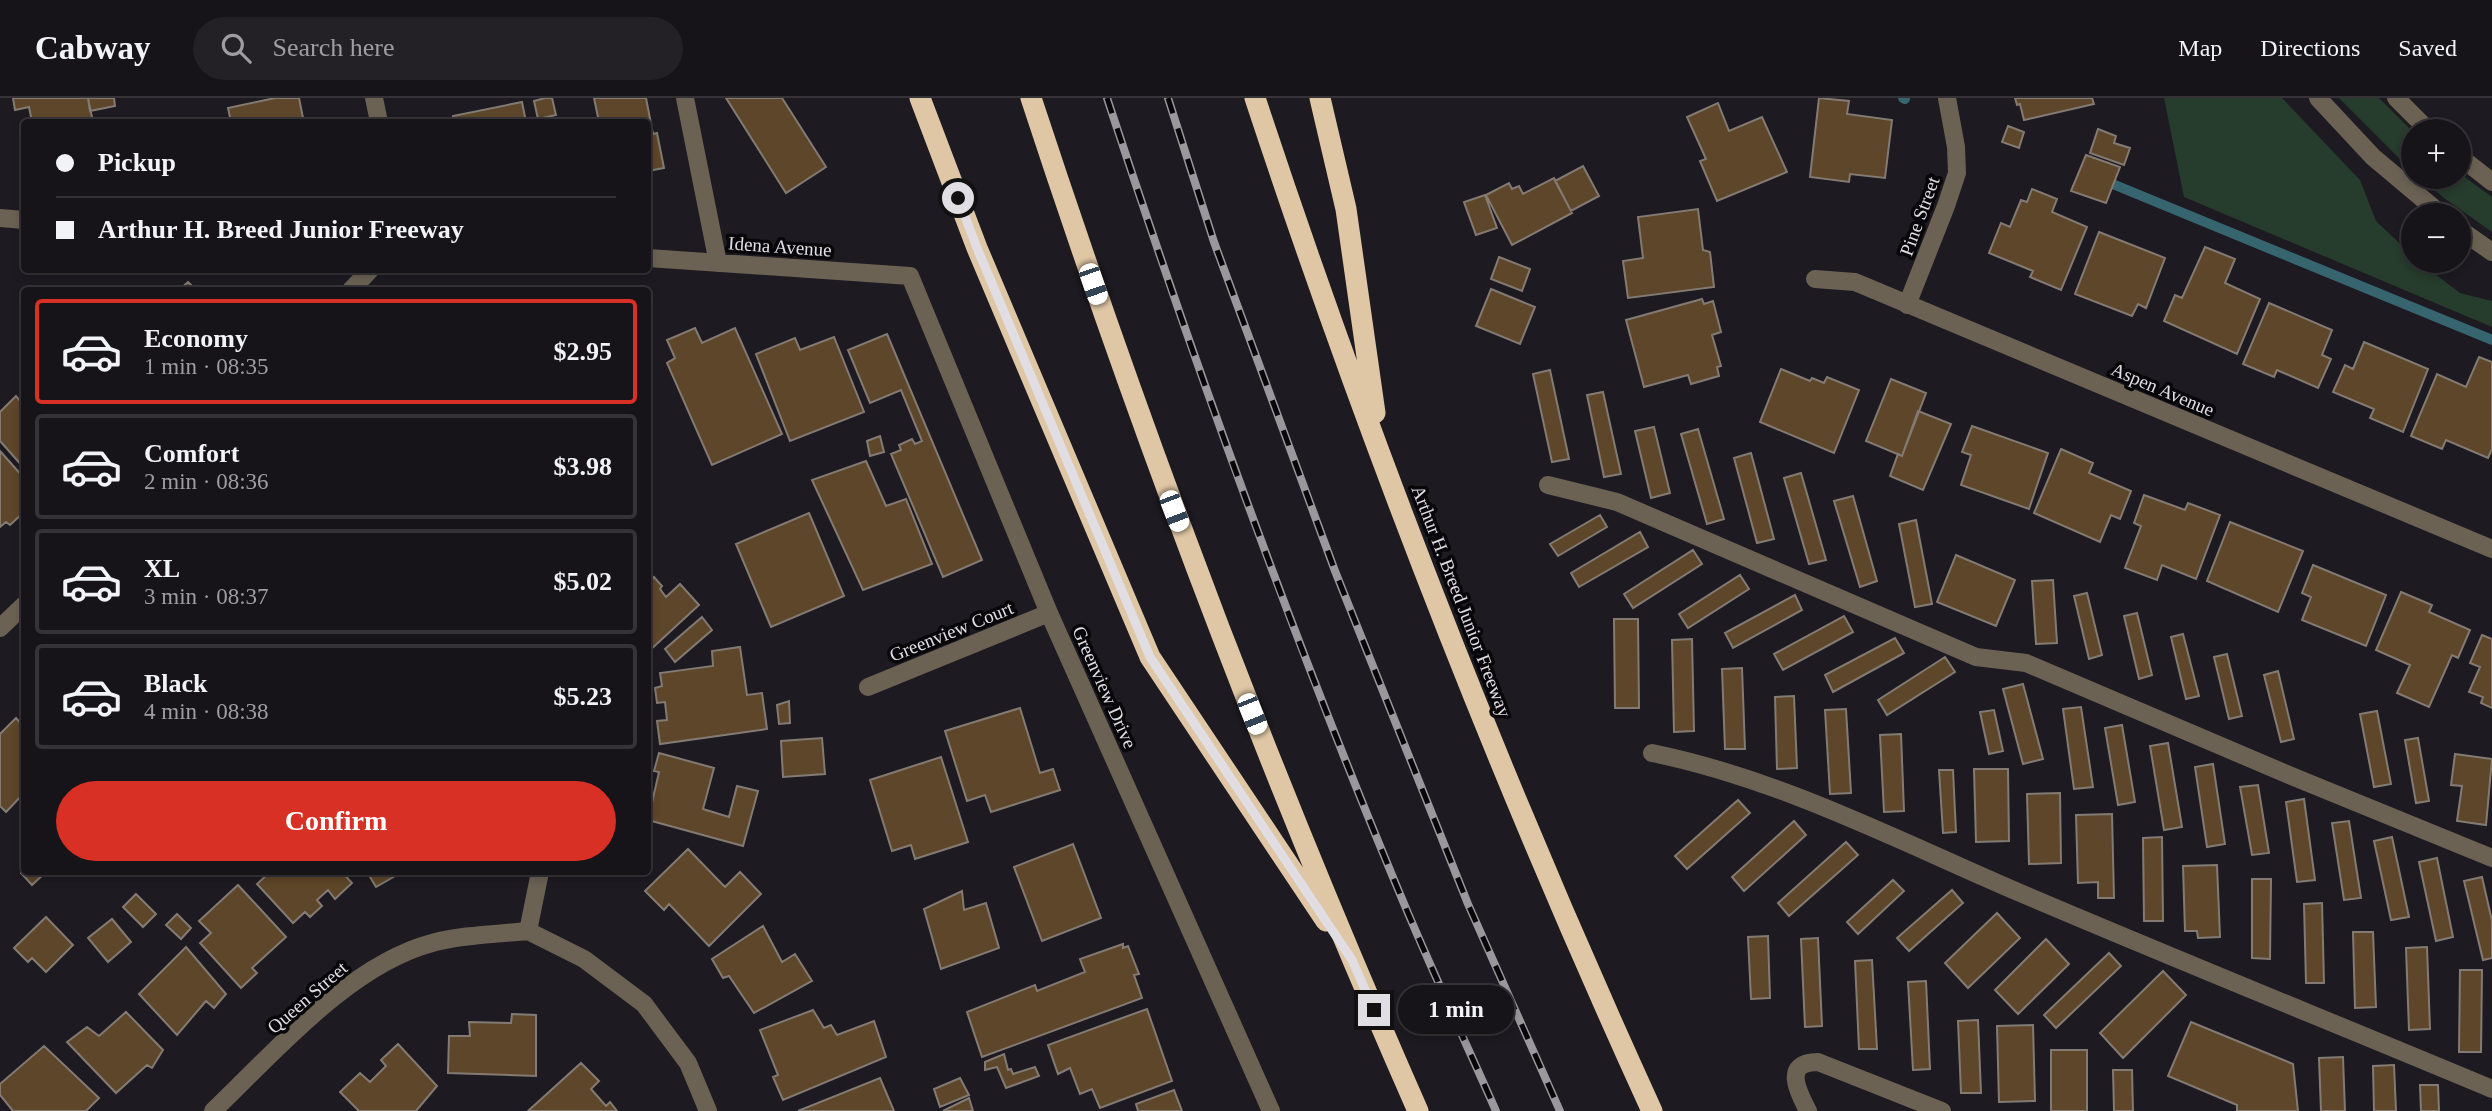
<!DOCTYPE html>
<html lang="en">
<head>
<meta charset="utf-8">
<style>
	body { margin:0; font-family:"Times New Roman",serif; background:#232126; color:#f1f3f6; height:100vh; display:flex; flex-direction:column; font-size:26px; white-space:nowrap }
	* { box-sizing:border-box; margin:0 }
	p { font-size:23px; color:#9e9ea2 }
	.icon { flex:none; width:38px; height:38px; fill:none; stroke:currentColor; stroke-width:2; stroke-linecap:round; stroke-linejoin:round }
	.map { position:relative; flex:1; overflow:hidden }
	.drawer { position:absolute; left:21px; top:189px; width:630px; height:588px; display:flex; flex-direction:column; background:#161419; border-radius:7px; box-shadow:0 4px 10px #0003,0 0 0 2px #353338 }
	.drawer>* { flex:none }
	.guide { position:absolute; left:21px; top:21px; width:630px; height:154px; border-radius:7px; box-shadow:0 4px 10px #0003,0 0 0 2px #353338; display:grid; align-content:center; height:154px; padding:0 35px; background:#161419 }
	.buttons { position:absolute; left:2401px; top:21px; display:grid; gap:14px }
	.buttons a { display:grid; place-items:center; width:70px; height:70px; border-radius:50%; background:#161419; box-shadow:0 4px 10px #0003,0 0 0 2px #353338; font-size:35px }
	.end { position:absolute; width:32px; height:32px; margin:-16px; border:9px solid #e1dee3; background:#111; box-shadow:0 0 0 4px #111 }
	.from { border-radius:50% }
	.bubble { position:absolute; height:49px; border-radius:24px; background:#161419; box-shadow:0 4px 10px #0003,0 0 0 2px #353338; font-size:23px; font-weight:600; line-height:49px; text-align:center }
	.car { position:absolute; width:21px; height:42px; margin:-21px -10px; border-radius:9px; box-shadow:0 0 5px 2px #0007; background:linear-gradient(#fff 24%,#345 0 40%,#fff 0 76%,#345 0 86%,#fff 0) }
	.guide b { display:flex; align-items:center; gap:24px; height:66px; font-size:26px }
	.guide b+b { border-top:2px solid #353338 }
	.guide i { width:18px; height:18px; background:#f1f3f6 }
	ul { padding:12px 0 0; list-style:none }
	li { display:flex; align-items:center; gap:21px; height:105px; margin:0 14px 10px; padding:0 21px; border:4px solid #353338; border-radius:7px }
	li div { flex:1 }
	li b { display:block; font-size:26px }
	li em { font-style:normal; font-weight:600 }
	li.active { border-color:#d93025 }
	li>.icon { width:63px; height:63px; stroke-width:1.5 }
	.cta { display:flex; gap:14px; margin-top:auto; padding:14px 35px }
	.cta a { flex:1; height:80px; border-radius:42px; background:#d93025; color:#fff; font-size:28px; font-weight:600; line-height:80px; text-align:center }
	header { display:flex; align-items:center; gap:42px; box-sizing:border-box; height:98px; padding:0 35px; background:#161419; border-bottom:2px solid #353338 }
	header strong { font-size:33px }
	nav { display:flex; gap:38px; margin-inline-start:auto; font-size:24px }
	.search { width:490px; height:63px; background:#232126; display:flex; align-items:center; gap:18px; box-sizing:border-box; padding:0 24px; border-radius:38px; color:#9e9ea2; font-size:26px }
	.map>svg:first-child { display:block }
	.green { fill:#263c2d }
	.lines { fill:none; stroke-linecap:round; stroke-linejoin:round }
	.stream { stroke:#36646f; stroke-width:10 }
	.building { fill:#5d4629; stroke:#837b73; stroke-width:2 }
	.minor { stroke:#6b6254; stroke-width:18 }
	.highway { stroke:#dfc6a4; stroke-width:21 }
	.rail-casing { stroke:#9a979d; stroke-width:8 }
	.rail { stroke:#070608; stroke-width:5; stroke-dasharray:16; stroke-linecap:butt }
	.route { stroke:#e1dee3; stroke-width:9 }
	.labels { text-anchor:middle; stroke-width:7; stroke-linejoin:round; paint-order:stroke }
	.street-label { font-size:19px; fill:#e1dee3; stroke:#070608 }
</style>
</head>
<body>
<header>
<strong>Cabway</strong>
<div class="search"><svg class="icon" aria-label="search" viewBox="0 0 24 24"><circle cx="10" cy="10" r="6"/><path d="M15 15l6 6"/></svg>Search here</div>
<nav><a>Map</a><a>Directions</a><a>Saved</a></nav>
</header>
<div class="map">
<svg width="2492" height="1013" viewBox="0 0 2492 1013">
	<rect width="100%" height="100%" fill="#1d1a21"/>
	<path class="green" d="M2164,0H2282L2360,82L2376,123L2413,158V163H2418L2460,195L2492,203V229L2184,99Z
		M2339,0H2379L2413,34V74Z
		M2459,75L2492,99V134L2444,100L2419,79H2459Z"/>
	<g class="lines">
		<path class="stream" d="M1903,0L1905,1
			M2115,87L2492,242"/>
	</g>
	<path class="building" d="M13,0H88L93,24H32L29,9L15,12Z
		M88,0H114L115,8L90,13Z
		M275,0H299L303,20L291,23L292,24H231L228,10Z
		M545,0H552L556,17L538,21L534,3Z
		M594,0H646L653,36L657,35L664,70L648,73V24H599Z
		M726,0H782L826,69L786,95Z
		M1819,0L1849,3L1847,16L1892,22L1885,80L1850,76L1849,84L1810,79Z
		M2015,0H2092L2094,6L2024,22L2020,6L2017,7Z
		M522,4L526,24H454L453,18Z
		M1718,5L1729,33L1762,19L1787,74L1717,103L1700,63L1706,61L1687,19Z
		M2008,28L2024,34L2019,50L2002,44Z
		M2098,31L2116,38L2114,45L2130,50L2124,67L2090,55Z
		M2086,57L2120,69L2106,105L2071,93Z
		M1583,68L1599,98L1571,113L1555,83Z
		M1554,80L1572,115L1512,147L1486,97L1509,85L1512,91L1519,88L1523,96Z
		M2032,91L2057,101L2052,114L2087,129L2061,192L2030,179L2033,173L1989,155L2001,125L2010,129L2021,102L2027,104Z
		M1485,97L1497,130L1476,137L1464,104Z
		M1698,111L1703,152L1710,154L1714,189L1628,200L1623,163L1643,160L1638,119Z
		M2099,134L2165,160L2146,210L2138,206L2132,218L2075,196Z
		M2205,149L2235,161L2225,185L2260,201L2237,256L2164,223L2175,197L2182,200Z
		M1499,159L1530,171L1522,193L1491,181Z
		M188,184L196,192H179Z
		M1491,191L1535,209L1520,246L1476,228Z
		M1702,201L1704,206L1713,203L1721,234L1712,237L1721,268L1717,269L1719,278L1691,286L1688,277L1644,289L1626,222Z
		M2269,205L2332,232L2322,257L2331,261L2318,290L2277,272L2274,279L2243,266Z
		M695,230L702,245L735,230L782,336L712,367L667,265L675,260L667,242Z
		M887,236L982,462L943,479L891,356L901,352L899,347L912,341L915,346L922,343L901,292L870,305L848,252Z
		M834,239L864,314L790,343L756,256L795,240L800,252Z
		M2364,244L2428,271L2403,334L2370,320L2374,311L2333,294L2345,267L2353,271Z
		M2479,259L2492,264V351L2488,360L2446,342L2442,351L2411,338L2437,276L2466,289Z
		M1781,271L1810,283L1812,280L1824,285L1827,279L1859,292L1834,355L1760,324Z
		M1550,272L1569,361L1552,364L1533,276Z
		M1891,281L1926,295L1902,358L1866,343Z
		M1603,294L1621,376L1604,379L1587,297Z
		M16,298L24,308V370L0,343V314Z
		M1918,313L1951,326L1923,392L1890,378L1898,356L1902,358Z
		M1972,328L2048,355L2029,411L1961,387L1971,357L1962,354Z
		M1654,329L1670,395L1651,400L1635,333Z
		M1698,331L1724,421L1707,426L1681,336Z
		M880,338L884,354L870,358L867,343Z
		M2061,351L2093,365L2089,375L2131,393L2120,421L2111,417L2100,444L2034,415Z
		M0,353L24,380V414L10,427L6,424L0,429Z
		M1751,355L1774,441L1757,445L1734,360Z
		M866,363L886,408L906,401L932,466L863,492L812,382Z
		M1801,375L1826,462L1809,466L1784,380Z
		M2144,397L2185,412L2188,405L2220,417L2196,481L2162,467L2157,482L2125,470L2141,428L2134,425Z
		M1853,398L1877,483L1860,489L1834,403Z
		M809,415L844,498L771,529L736,446Z
		M1600,417L1607,429L1558,458L1550,446Z
		M1916,422L1932,506L1915,509L1899,426Z
		M2230,424L2303,453L2278,514L2207,483Z
		M1640,434L1648,449L1579,489L1571,475Z
		M1693,452L1702,466L1633,510L1624,496Z
		M1956,457L2015,482L1996,528L1937,504Z
		M2313,467L2386,497L2366,548L2302,522L2311,499L2302,495Z
		M1740,477L1749,491L1688,530L1679,516Z
		M648,478L651,482L654,479L662,488L660,491L666,499L680,486L699,507L648,554Z
		M2053,482L2057,545L2036,546L2032,483Z
		M2401,494L2432,507L2429,514L2470,532L2458,560L2452,557L2429,609L2397,595L2410,567L2376,552Z
		M2087,495L2102,557L2089,561L2074,498Z
		M1795,497L1802,512L1733,550L1725,535Z
		M2137,515L2152,577L2139,581L2124,518Z
		M1844,518L1853,534L1783,572L1774,556Z
		M702,519L712,532L675,564L665,551Z
		M1614,521H1638L1639,610H1615Z
		M2183,536L2199,598L2186,601L2171,539Z
		M2482,537L2492,541V610L2481,605L2483,599L2469,594L2480,569L2470,565Z
		M1895,540L1904,555L1833,594L1825,577Z
		M1692,541L1694,633L1674,634L1672,542Z
		M740,549L747,597L762,595L767,631L660,646L657,623L667,622L665,604L657,605L655,590L662,588L660,575L713,568L712,553Z
		M2227,556L2242,618L2229,621L2214,559Z
		M1945,559L1955,574L1887,617L1878,602Z
		M1742,570L1745,651H1725L1722,571Z
		M2278,573L2294,641L2281,644L2264,577Z
		M2023,586L2043,661L2023,666L2003,591Z
		M1794,598L1797,670L1777,671L1775,599Z
		M789,603L790,625L779,626L777,607Z
		M2081,609L2093,689L2074,691L2063,611Z
		M1020,610L1040,675L1053,671L1060,692L991,714L985,697L967,703L945,633Z
		M1846,611L1851,695L1830,696L1825,612Z
		M1994,612L2003,653L1989,656L1980,614Z
		M2377,613L2391,686L2374,689L2360,616Z
		M16,620L24,629V695L6,714L0,708V636Z
		M2122,627L2135,704L2118,707L2105,630Z
		M1901,636L1904,713L1884,714L1880,637Z
		M822,640L825,676L783,679L781,643Z
		M2418,640L2429,703L2416,705L2405,642Z
		M2168,645L2182,729L2164,732L2150,648Z
		M659,655L714,670L703,711L729,719L737,688L758,693L743,748L648,722L659,674L654,673Z
		M2455,656L2492,661L2486,727L2457,723L2462,688L2451,687Z
		M941,659L968,744L915,761L911,747L892,753L870,682Z
		M2213,666L2225,746L2207,749L2195,669Z
		M1974,671H2008L2009,743L1976,744Z
		M1939,672H1953L1956,734L1943,735Z
		M2258,687L2269,755L2252,757L2240,689Z
		M2060,695L2061,765L2029,766L2027,696Z
		M2304,701L2315,782L2297,784L2286,704Z
		M1738,702L1750,715L1687,771L1675,758Z
		M2112,716L2114,800H2098V784L2078,785L2076,717Z
		M1794,723L1806,737L1744,793L1732,779Z
		M2349,723L2361,800L2344,802L2332,725Z
		M2162,739L2163,823H2144L2143,740Z
		M2392,739L2409,819L2391,822L2374,743Z
		M1846,744L1858,757L1789,818L1778,805Z
		M1073,746L1101,820L1042,843L1014,769Z
		M688,751L725,789L740,774L761,796L709,848L669,806L664,812L645,793Z
		M2437,760L2453,839L2436,843L2419,764Z
		M2217,767L2220,839L2198,840L2197,833H2185L2183,768Z
		M24,772V774H46L32,787L21,775Z
		M270,774H342L352,785L335,801L328,792L317,802L322,808L310,819L305,814L293,825L257,786Z
		M367,774H402L376,789Z
		M2482,779L2492,823V860L2483,862L2464,783Z
		M2252,781H2271L2270,861L2252,860Z
		M1893,782L1904,793L1858,836L1847,824Z
		M238,787L286,839L252,870L257,875L241,890L200,845L211,835L199,823Z
		M1952,792L1963,805L1909,853L1897,840Z
		M962,793L964,812L986,805L999,850L941,871L924,811Z
		M136,796L156,816L143,829L123,809Z
		M2322,805L2324,885H2306L2304,806Z
		M1997,815L2020,840L1968,890L1945,865Z
		M177,816L191,830L181,841L166,827Z
		M46,819L73,847L46,874L32,860L28,864L14,850Z
		M112,821L131,844L108,864L88,840Z
		M763,828L782,864L795,856L812,883L754,915L729,878L723,880L712,861Z
		M2353,834H2373L2376,909L2355,910Z
		M1768,838L1770,900L1751,901L1748,839Z
		M1818,840L1822,928L1805,929L1801,841Z
		M2046,841L2069,866L2018,916L1995,892Z
		M1123,846V850L1128,848L1139,876L1134,877L1142,900L982,959L967,914L1035,887L1037,893L1085,874L1080,861Z
		M186,849L226,896L214,910L206,903L177,937L139,896Z
		M2427,849L2430,931L2409,932L2406,850Z
		M2109,855L2121,868L2056,930L2044,917Z
		M1872,862L1877,951H1859L1855,863Z
		M2460,872H2482L2481,954H2459Z
		M2163,873L2186,897L2123,960L2100,935Z
		M1926,883L1930,971L1913,972L1908,884Z
		M1147,911L1172,983L1100,1010L1092,991L1080,996L1070,970L1058,976L1048,947Z
		M813,912L824,930L831,927L837,937L874,923L886,959L783,1002L773,979L778,977L760,932Z
		M126,914L163,952L152,970L147,967L116,995L67,944L87,929L99,938Z
		M512,916L536,917V978L448,975L449,938H470L469,924L511,925Z
		M1978,922L1981,995H1961L1958,923Z
		M2191,924L2293,966L2298,1013H2237V1007L2168,978Z
		M2033,927L2035,1003L1999,1004L1997,928Z
		M398,946L437,988L416,1013H359L340,994L360,975L370,984L386,968L381,962Z
		M44,948L99,1000L86,1013H13L0,997V986Z
		M2051,952H2087V1013H2051Z
		M1004,956L1008,972L1011,971L1013,976L1035,969L1039,978L1006,990L997,969L985,972V964Z
		M2343,959L2345,1013H2321L2319,960Z
		M581,965L599,983L591,991L606,1008L610,1004L617,1013H528Z
		M2394,967L2396,1013H2374L2373,968Z
		M2113,972H2132L2133,1013H2114Z
		M880,980L894,1013H798Z
		M960,980L969,997L940,1009L934,991Z
		M2420,987H2438L2439,1013H2421Z
		M1174,992L1182,1013H1138L1136,1006Z
		M969,1000L973,1013H943Z"/>
	<g class="lines">
		<path class="minor" d="M374,0L379,24
			M685,0L718,165
			M2318,0L2373,59L2442,117
			M2396,0L2429,33
			M2459,58L2492,84
			M0,120L24,122
			M2459,131L2492,154
			M648,160L910,178L1049,515L1271,1013
			M1815,181L1855,184L2492,451
			M351,192L370,172
			M1907,207L1946,108L1957,75L1956,49L1947,0
			M1548,387L1617,404L1976,559L2026,565L2289,677L2492,760
			M0,530L24,507
			M868,589L1049,515
			M1652,655C1780,681 1899,743 2018,794C2175,861 2334,925 2492,991
			M528,833L584,861L644,906L688,965L708,1013
			M528,833L540,774
			M213,1013C274,955 349,867 432,845C460,837 499,836 528,833
			M1808,1013C1798,994 1782,964 1818,964L1942,1013"/>
		<path class="highway" d="M920,0L977,150L1150,559L1326,823
			M1031,0C1144,344 1272,682 1418,1013
			M1255,0C1369,345 1501,683 1652,1013
			M1320,0L1346,111L1375,315"/>
		<g class="rail-casing">
			<path id="rail" d="M1107,0C1197,273 1294,544 1405,808C1434,877 1466,945 1496,1013
				M1168,0L1214,144L1335,473L1468,806L1560,1013"/>
		</g>
		<use href="#rail" class="rail"/>
	</g>
	<g class="lines">
		<path class="route" d="M958,100L977,150L1150,559L1352,862L1374,912"/>
	</g>
	<g class="labels">
		<g class="street-label">
			<text transform="translate(1919 118) rotate(-70)" y="7">Pine Street</text>
			<text transform="translate(780 148) rotate(4)" y="7">Idena Avenue</text>
			<text transform="translate(2163 291) rotate(23)" y="7">Aspen Avenue</text>
			<text transform="translate(1462 503) rotate(69)" y="7">Arthur H. Breed Junior Freeway</text>
			<text transform="translate(951 533) rotate(-22)" y="7">Greenview Court</text>
			<text transform="translate(1105 589) rotate(66)" y="7">Greenview Drive</text>
			<text transform="translate(307 899) rotate(-41)" y="7">Queen Street</text>
		</g>
	</g>
</svg>
<div class="buttons">
<a>+</a>
<a>−</a>
</div>
<i class="end from" style="left:958px;top:100px"></i>
<i class="end" style="left:1374px;top:912px"></i>
<div class="bubble" style="left:1398px;top:887px;width:116px">1 min</div>
<i class="car" style="left:1093px;top:186px;rotate:161deg"></i>
<i class="car" style="left:1174px;top:413px;rotate:159deg"></i>
<i class="car" style="left:1252px;top:616px;rotate:158deg"></i>
<div class="guide">
<b><i class="from"></i>Pickup</b>
<b><i></i>Arthur H. Breed Junior Freeway</b>
</div>
<section class="drawer">
<ul>
<li class="active"><svg class="icon" aria-label="car" viewBox="0 0 24 24"><path d="M5 17H2v-5l4-1 3-4h7l3 4 3 1v5h-3M9 17h6M6 11h13"/><circle cx="7" cy="17" r="2"/><circle cx="17" cy="17" r="2"/></svg><div><b>Economy</b><p>1 min · 08:35</p></div><em>$2.95</em></li>
<li><svg class="icon" aria-label="car" viewBox="0 0 24 24"><path d="M5 17H2v-5l4-1 3-4h7l3 4 3 1v5h-3M9 17h6M6 11h13"/><circle cx="7" cy="17" r="2"/><circle cx="17" cy="17" r="2"/></svg><div><b>Comfort</b><p>2 min · 08:36</p></div><em>$3.98</em></li>
<li><svg class="icon" aria-label="car" viewBox="0 0 24 24"><path d="M5 17H2v-5l4-1 3-4h7l3 4 3 1v5h-3M9 17h6M6 11h13"/><circle cx="7" cy="17" r="2"/><circle cx="17" cy="17" r="2"/></svg><div><b>XL</b><p>3 min · 08:37</p></div><em>$5.02</em></li>
<li><svg class="icon" aria-label="car" viewBox="0 0 24 24"><path d="M5 17H2v-5l4-1 3-4h7l3 4 3 1v5h-3M9 17h6M6 11h13"/><circle cx="7" cy="17" r="2"/><circle cx="17" cy="17" r="2"/></svg><div><b>Black</b><p>4 min · 08:38</p></div><em>$5.23</em></li>
</ul>
<div class="cta"><a>Confirm</a></div>
</section>
</div>
</body>
</html>
